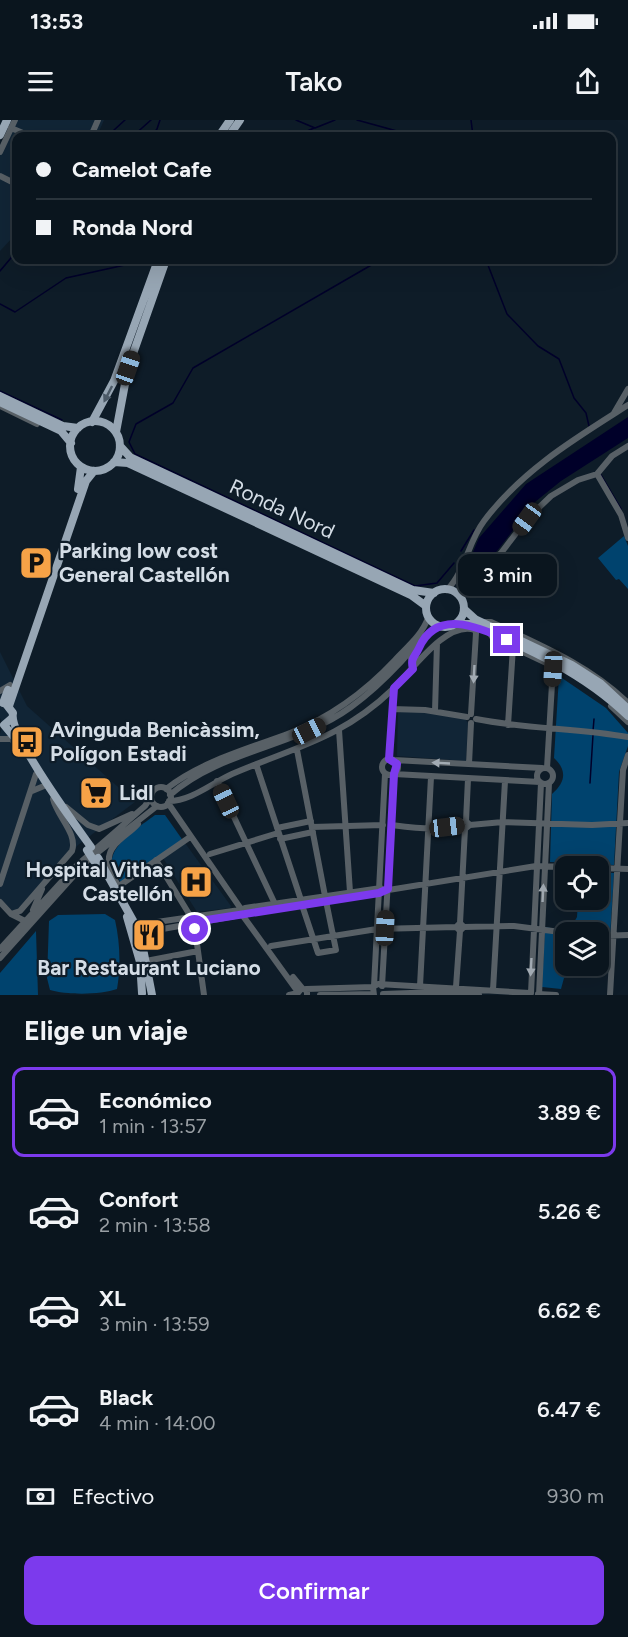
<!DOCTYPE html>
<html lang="es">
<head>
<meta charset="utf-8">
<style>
	body { margin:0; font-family:Figtree,sans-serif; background:#131e27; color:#f1f3f6; height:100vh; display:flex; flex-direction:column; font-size:22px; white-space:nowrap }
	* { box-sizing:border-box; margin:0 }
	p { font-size:20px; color:#999fa4 }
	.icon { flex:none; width:33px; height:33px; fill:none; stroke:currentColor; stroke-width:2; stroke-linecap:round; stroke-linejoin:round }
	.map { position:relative; height:875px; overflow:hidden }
	.side { display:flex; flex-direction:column; background:#0a151e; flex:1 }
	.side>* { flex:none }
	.hud { position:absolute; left:12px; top:12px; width:604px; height:132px; border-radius:12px; box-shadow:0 6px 24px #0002,0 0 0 2px #2a343c; display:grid; align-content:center; height:132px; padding:0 24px; background:#0a151e }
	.tools { position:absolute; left:555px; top:736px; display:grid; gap:12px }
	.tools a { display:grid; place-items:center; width:54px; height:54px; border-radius:12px; background:#0a151e; box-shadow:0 6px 24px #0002,0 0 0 2px #2a343c; font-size:30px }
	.end { position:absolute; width:27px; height:27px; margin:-14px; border:8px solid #7c3aed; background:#fff; box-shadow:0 0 0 3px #fff }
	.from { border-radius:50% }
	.bubble { position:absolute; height:42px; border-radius:12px; background:#0a151e; box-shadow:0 6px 24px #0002,0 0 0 2px #2a343c; font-size:20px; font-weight:600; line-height:42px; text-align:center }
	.car { position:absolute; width:18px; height:36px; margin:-18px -9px; border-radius:8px; box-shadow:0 0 4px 2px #0007; background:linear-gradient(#222 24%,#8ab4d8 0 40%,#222 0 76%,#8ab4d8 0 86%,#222 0) }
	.hud b { display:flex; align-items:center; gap:21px; height:57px; font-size:22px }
	.hud b+b { border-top:2px solid #2a343c }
	.hud i { width:15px; height:15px; background:#f1f3f6 }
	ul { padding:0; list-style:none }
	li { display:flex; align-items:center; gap:18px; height:90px; margin:0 12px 9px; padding:0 12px; border:3px solid transparent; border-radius:12px }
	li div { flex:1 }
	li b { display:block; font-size:22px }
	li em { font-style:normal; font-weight:600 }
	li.selected { border-color:#7c3aed }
	li>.icon { width:54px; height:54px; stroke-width:1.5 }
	h2 { padding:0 24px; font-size:27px; line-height:72px }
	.pay { display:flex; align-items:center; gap:15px; height:66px; padding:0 24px; font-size:22px }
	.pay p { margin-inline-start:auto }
	.button { display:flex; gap:12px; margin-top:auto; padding:12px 24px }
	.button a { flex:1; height:69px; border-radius:12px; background:#7c3aed; color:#fff; font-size:24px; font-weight:600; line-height:69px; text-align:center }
	.status { display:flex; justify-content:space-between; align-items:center; height:42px; padding:0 30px; background:#0a151e; direction:ltr }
	.status svg { height:16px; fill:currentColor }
	header { display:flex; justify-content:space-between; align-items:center; height:78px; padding:0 24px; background:#0a151e; font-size:27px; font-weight:600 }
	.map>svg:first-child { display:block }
	.built { fill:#112536 }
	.green { fill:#00436e }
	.water { fill:#000029 }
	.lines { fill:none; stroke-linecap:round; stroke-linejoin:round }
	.stream { stroke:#000029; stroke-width:1.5 }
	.minor { stroke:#586066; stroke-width:6 }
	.major { stroke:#97a6b4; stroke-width:8 }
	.major-bridge { stroke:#97a6b4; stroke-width:8 }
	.oneway { fill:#4c5a67 }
	.oneway2 { fill:#a2abb3 }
	.route { stroke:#7c3aed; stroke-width:8 }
	.labels { text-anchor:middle; stroke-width:4.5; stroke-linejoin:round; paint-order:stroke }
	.street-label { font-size:21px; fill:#d4dde6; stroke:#0e1c28 }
	.poi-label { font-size:21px; font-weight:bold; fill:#d4dde6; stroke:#0e1c28; text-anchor:start }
</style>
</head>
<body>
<div class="status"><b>13:53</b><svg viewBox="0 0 49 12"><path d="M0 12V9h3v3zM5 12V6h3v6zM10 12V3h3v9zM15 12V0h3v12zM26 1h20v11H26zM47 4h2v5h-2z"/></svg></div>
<header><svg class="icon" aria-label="menu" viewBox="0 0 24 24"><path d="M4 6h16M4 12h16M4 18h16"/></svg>Tako<svg class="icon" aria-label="share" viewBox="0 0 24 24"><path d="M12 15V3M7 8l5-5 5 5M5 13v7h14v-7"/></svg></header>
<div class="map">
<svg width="628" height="875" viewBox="0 0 628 875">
	<rect width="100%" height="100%" fill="#0e1c28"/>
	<path class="built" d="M12,0H104L97,16H16V114L0,131V26Z
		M0,532L27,586L135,682L78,725L18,797L0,778V614L3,604L0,598Z
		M398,590L425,591L465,599L468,603L466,641L397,636Z
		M185,723L231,786L230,788L197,792L163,738Z"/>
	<path class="green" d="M624,416L628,426V469L619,459L616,460L598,438Z
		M559,556L606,588L628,613V626L619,652L614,745L550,742L552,674C566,662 567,650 554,638Z
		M155,695H165L184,722L123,765C119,760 115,754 113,748C105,727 141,706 155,695Z
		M599,752L614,753L610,817L599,820L598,813H566V846H587L577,856L564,858L561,869L542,867L545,807L569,811L577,797L578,780H598Z
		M105,794L115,800C120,822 121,846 117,869C101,875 66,875 50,870L47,858L49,801L58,795Z
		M36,811L38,875H0V853Z"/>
	<path class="water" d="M628,297V318L561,361L535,382L497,431L472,455L465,451L479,418L526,364Z"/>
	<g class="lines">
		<path class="stream" d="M296,0L315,8L335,0
			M357,0L415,16
			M471,0L473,16
			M115,15L114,10L125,0
			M133,16L151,0
			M151,16L157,9L160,0
			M296,16L314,8
			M380,140L193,248L173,283L136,304L129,322L135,334L415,466L437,463L454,443
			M486,140L507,194L538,226L559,239L574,278L586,293L589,306
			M0,151L16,132
			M0,184L15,192L66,158L134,143V140
			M0,271L62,300
			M601,355L621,389
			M461,431L474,410
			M593,611L594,599
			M590,663L593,615
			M564,850L567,846"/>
		<path class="minor" d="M11,8L30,16
			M91,16L98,0
			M0,32L15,0
			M0,56L16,64
			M0,286L37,304
			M614,293L628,269
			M597,354L621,395L628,418
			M447,470C466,450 468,422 484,401C522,350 576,318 628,285
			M461,479L475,456L501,433L527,399L551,376L578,360L597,354L612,336L628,326
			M484,502H491C540,525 589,545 628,583
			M489,512L493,518L559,549
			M413,549L411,538L421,523
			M0,571L10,565
			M611,586L628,602
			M392,589L425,590L467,597
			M435,591L437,523
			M476,599C526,609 578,608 628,617
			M508,605L513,527
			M339,610L350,772
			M0,619H11L19,626
			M297,630L325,776
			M389,639L394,568
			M382 647a8 8 0 1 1 16 0a8 8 0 1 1-16 0Z
			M394,640L542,648
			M256,644L301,780
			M469,644L471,603
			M547,648L553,547
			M537 656a8 8 0 1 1 16 0a8 8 0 1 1-16 0Z
			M394,654L540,662
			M217,661L275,784
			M151 677a10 10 0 1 1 20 0a10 10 0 1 1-20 0Z
			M166,669C202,641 248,629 290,613C331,597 365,572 395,540C407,527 422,515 428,498
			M32,671L44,666
			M170,675C221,630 296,627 351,587C369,574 384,560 399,544C411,531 423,514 439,506
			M169,681C191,681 212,663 232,654C295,627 341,619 393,569C412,551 446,500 475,510L476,513L471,594
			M168,683L241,789
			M66,687L88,705L99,709L132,694
			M466,701L468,659
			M391,705C414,708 448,713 466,701L470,705L465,709L461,705
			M470,705L503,702L592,705L628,703
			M312,707L383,705
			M277,708L311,701
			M280,719L313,712
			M210,734L278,713
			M156,740L194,802L204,875
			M598,748L628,749
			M0,764L36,654
			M119,766L190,717
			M0,782L11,794L25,801
			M125,782C121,765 99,744 114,726C120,718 131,712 138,704
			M302,785L318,833L336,830L326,781
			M245,788L381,768
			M33,790L42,769
			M247,793L536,746L573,747
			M11,794L20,791L72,731C78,714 57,696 53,679
			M243,796L298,872
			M136,803L143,804L240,790
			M460,803L465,709
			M464,807L514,806L568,813
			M140,813L241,795
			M598,816L628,815
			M271,826L377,809L456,807L460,803L464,807L460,811L456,807
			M0,829L75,747L145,686L151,677
			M0,838L87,741L157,686
			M146,841L198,831
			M293,857L302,868
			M374,866L385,654
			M382,866L394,654
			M420,866L431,657
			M456,867L460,811
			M306,869L373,867
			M493,870L505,661
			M531,873L541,663
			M383,874L438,872L479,875
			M538,874L556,875
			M289,875L298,873L302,868L307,871V875
			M320,875L373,874
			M374,875L373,867L378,864L530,873
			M539,875L549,663
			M610,875L623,650L628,635"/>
		<path class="major" d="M0,15L7,0
			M219,16L230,0
			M229,16L240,0
			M0,276L63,306L78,308
			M0,282L61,311L71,323
			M70 326a25 25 0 1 1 50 0a25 25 0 1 1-50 0Z
			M92,302L114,261L158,140
			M116,312L128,248L166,140
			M120,326L130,337L413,470L434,473
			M114,342L128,343L411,475L426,486
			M78,369L81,347
			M426 488a19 19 0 1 1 38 0a19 19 0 1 1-38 0Z
			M464,489L475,499L572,545L600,563L628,589
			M455,504H472C529,529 584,553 628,596
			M3,583L8,570
			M6,584L13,593C8,614 76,706 91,727
			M9,586L86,361L94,351
			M11,599L4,605L14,617
			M98,738L140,813L152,875
			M127,797L140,842L142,873"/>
		<path class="major-bridge" d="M87,730L94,741"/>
	</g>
	<defs><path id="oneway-solid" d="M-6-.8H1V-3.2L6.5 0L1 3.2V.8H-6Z" transform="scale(1.5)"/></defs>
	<use class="oneway" href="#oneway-solid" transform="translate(108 274) rotate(117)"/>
	<g class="oneway2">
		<use href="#oneway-solid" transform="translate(474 554) rotate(93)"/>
		<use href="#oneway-solid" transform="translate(441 643) rotate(-177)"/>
		<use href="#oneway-solid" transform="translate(543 773) rotate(-87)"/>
		<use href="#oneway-solid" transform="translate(531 847) rotate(93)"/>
	</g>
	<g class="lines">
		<path class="route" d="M195,809L194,802L379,773L388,769L394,654L397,644L389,639L394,568L413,549C410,538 415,537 419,528C436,489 477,506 507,520"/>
	</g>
	<defs>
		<g id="parking-square" transform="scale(1.725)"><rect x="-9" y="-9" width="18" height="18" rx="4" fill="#f6a247" stroke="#0e1c28"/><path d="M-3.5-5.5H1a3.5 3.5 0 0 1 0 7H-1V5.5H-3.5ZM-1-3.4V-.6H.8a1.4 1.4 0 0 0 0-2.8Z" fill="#111"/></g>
		<g id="bus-square" transform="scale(1.725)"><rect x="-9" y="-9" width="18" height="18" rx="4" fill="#f6a247" stroke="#0e1c28"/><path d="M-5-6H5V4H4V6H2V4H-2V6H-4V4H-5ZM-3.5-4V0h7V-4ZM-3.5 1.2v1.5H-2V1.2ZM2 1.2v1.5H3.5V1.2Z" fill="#111"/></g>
		<g id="supermarket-square" transform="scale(1.725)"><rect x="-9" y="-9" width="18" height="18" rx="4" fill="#f6a247" stroke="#0e1c28"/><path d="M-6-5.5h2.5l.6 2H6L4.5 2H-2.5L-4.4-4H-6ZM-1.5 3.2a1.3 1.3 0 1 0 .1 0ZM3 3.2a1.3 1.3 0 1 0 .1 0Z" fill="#111"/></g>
		<g id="hospital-square" transform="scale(1.725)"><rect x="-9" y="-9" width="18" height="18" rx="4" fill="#f6a247" stroke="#0e1c28"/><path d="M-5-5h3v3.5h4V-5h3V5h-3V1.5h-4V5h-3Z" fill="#111"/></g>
		<g id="restaurant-square" transform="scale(1.725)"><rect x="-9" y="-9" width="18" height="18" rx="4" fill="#f6a247" stroke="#0e1c28"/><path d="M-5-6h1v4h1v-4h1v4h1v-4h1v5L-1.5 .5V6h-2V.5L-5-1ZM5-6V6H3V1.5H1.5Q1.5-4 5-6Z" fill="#111"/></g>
	</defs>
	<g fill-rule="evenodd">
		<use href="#parking-square" x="36" y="443"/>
		<use href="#bus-square" x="27" y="622"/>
		<use href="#supermarket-square" x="96" y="673"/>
		<use href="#hospital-square" x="196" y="762"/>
		<use href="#restaurant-square" x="149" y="815"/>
	</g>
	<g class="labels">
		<g class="street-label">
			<text transform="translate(282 389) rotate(25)" y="7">Ronda Nord</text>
		</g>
		<g class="poi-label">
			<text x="59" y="438">Parking low cost<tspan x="59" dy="24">General Castellón</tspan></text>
			<text x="50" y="617">Avinguda Benicàssim,<tspan x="50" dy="24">Polígon Estadi</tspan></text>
			<text x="119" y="680">Lidl</text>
			<text x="173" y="757" text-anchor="end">Hospital Vithas<tspan x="173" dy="24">Castellón</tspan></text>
			<text x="149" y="855" text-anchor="middle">Bar Restaurant Luciano</text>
		</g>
	</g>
</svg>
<div class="tools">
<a><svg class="icon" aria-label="locate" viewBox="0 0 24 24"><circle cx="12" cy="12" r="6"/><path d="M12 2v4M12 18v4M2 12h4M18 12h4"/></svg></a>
<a><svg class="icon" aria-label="layers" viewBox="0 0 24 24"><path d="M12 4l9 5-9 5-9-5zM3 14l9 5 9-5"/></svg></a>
</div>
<i class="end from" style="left:195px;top:809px"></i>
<i class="end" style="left:507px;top:520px"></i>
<div class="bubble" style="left:458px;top:434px;width:99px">3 min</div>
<i class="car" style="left:128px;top:248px;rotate:19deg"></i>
<i class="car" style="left:527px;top:399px;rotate:216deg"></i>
<i class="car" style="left:553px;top:549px;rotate:183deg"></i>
<i class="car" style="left:309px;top:611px;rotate:63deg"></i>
<i class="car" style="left:226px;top:681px;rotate:335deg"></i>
<i class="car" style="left:447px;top:707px;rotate:83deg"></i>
<i class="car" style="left:385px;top:808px;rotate:3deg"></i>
<div class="hud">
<b><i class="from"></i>Camelot Cafe</b>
<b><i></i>Ronda Nord</b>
</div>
</div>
<section class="side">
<h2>Elige un viaje</h2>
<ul>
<li class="selected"><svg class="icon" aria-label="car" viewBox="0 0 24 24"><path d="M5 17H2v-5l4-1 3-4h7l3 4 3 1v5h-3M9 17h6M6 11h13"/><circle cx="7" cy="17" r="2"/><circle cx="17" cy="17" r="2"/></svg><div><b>Económico</b><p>1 min · 13:57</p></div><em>3.89 €</em></li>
<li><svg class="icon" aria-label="car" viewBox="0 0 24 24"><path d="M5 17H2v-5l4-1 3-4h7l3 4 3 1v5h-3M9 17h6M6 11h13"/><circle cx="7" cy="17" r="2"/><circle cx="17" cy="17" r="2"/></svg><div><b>Confort</b><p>2 min · 13:58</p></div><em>5.26 €</em></li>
<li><svg class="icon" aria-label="car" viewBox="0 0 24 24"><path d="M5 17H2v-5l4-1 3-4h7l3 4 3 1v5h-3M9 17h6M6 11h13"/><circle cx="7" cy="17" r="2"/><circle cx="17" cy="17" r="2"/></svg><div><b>XL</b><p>3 min · 13:59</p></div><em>6.62 €</em></li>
<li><svg class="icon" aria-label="car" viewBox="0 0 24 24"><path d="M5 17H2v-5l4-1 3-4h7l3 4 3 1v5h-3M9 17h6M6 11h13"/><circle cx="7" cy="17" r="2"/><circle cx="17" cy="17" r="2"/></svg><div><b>Black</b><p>4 min · 14:00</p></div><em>6.47 €</em></li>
</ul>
<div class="pay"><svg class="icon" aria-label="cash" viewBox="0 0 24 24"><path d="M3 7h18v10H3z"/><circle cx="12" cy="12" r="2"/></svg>Efectivo<p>930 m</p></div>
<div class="button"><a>Confirmar</a></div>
</section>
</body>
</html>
